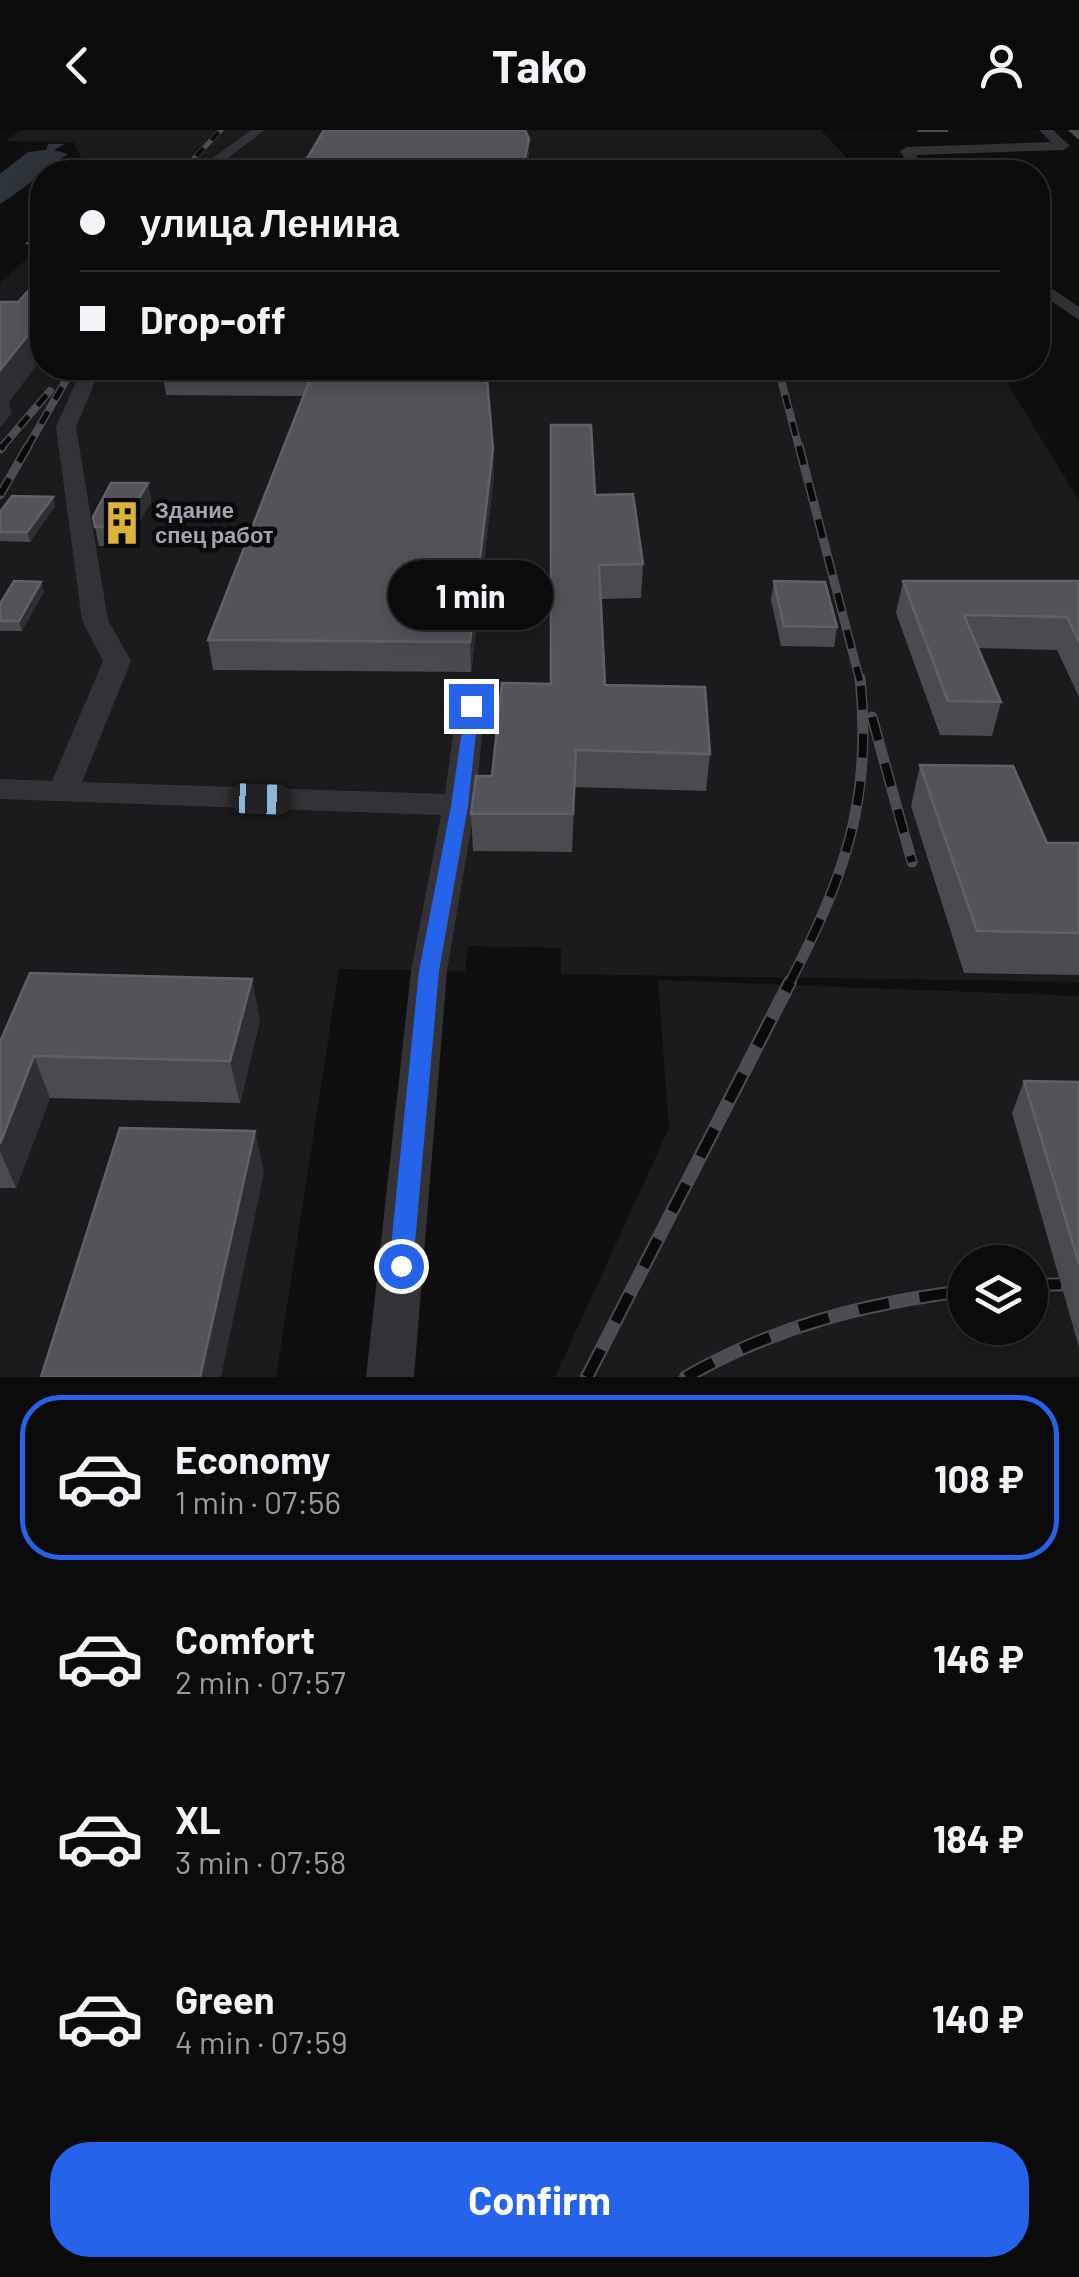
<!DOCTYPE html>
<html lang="en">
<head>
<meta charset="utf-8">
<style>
	body { margin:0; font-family:Barlow,sans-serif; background:#141415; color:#f1f3f6; height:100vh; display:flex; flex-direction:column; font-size:38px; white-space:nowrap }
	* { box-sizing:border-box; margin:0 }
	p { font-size:32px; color:#9a9b9d }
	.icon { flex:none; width:55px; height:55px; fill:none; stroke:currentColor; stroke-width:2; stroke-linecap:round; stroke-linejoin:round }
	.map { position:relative; height:1247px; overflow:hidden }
	.drawer { display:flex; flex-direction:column; background:#0b0b0c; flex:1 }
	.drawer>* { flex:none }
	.guide { position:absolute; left:30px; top:30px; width:1020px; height:220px; border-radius:40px; box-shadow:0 5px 25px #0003,0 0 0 2px #2b2b2d; display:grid; align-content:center; height:220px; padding:0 50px; background:#0b0b0c }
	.buttons { position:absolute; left:948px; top:1115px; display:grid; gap:20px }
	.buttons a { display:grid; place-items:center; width:100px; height:100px; border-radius:50%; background:#0b0b0c; box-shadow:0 5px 25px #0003,0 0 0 2px #2b2b2d; font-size:50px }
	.end { position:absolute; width:45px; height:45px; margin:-22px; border:12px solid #2563eb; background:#fff; box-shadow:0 0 0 5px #fff }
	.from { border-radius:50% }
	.bubble { position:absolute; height:70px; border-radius:35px; background:#0b0b0c; box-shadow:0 5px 25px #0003,0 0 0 2px #2b2b2d; font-size:32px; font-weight:700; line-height:70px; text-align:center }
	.car { position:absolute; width:30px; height:60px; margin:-30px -15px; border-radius:12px; box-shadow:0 0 8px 2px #0007; background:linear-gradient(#222 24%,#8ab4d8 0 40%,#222 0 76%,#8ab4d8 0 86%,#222 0) }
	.guide b { display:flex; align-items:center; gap:35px; height:95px; font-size:38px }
	.guide b+b { border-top:2px solid #2b2b2d }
	.guide i { width:25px; height:25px; background:#f1f3f6 }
	ul { padding:18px 0 0; list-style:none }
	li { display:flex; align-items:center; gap:30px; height:165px; margin:0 20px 15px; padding:0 30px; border:5px solid transparent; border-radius:40px }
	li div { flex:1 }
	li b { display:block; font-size:38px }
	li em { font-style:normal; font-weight:700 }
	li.selected { border-color:#2563eb }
	li>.icon { width:90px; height:90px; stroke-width:1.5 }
	.action { display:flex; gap:20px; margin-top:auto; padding:20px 50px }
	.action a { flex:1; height:115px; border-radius:40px; background:#2563eb; color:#fff; font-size:40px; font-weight:700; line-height:115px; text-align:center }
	header { display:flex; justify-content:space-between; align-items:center; height:130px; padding:0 50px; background:#0b0b0c; font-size:45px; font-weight:700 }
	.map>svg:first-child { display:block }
	.built { fill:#1b1b1d; fill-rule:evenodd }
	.water { fill:#2e343b }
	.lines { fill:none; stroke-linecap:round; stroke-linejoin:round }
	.minor { fill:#333337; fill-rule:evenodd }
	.rail-far4-casing { stroke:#4c4d52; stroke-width:5 }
	.rail-far3-casing { stroke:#4c4d52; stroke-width:8 }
	.rail-far2-casing { stroke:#4c4d52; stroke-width:9 }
	.rail-far1-casing { stroke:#4c4d52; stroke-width:11 }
	.rail-casing { stroke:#4c4d52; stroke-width:14 }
	.rail-far4 { stroke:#0a0a0b; stroke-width:4; stroke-dasharray:11; stroke-linecap:butt }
	.rail-far3 { stroke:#0a0a0b; stroke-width:5; stroke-dasharray:14; stroke-linecap:butt }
	.rail-far2 { stroke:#0a0a0b; stroke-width:6; stroke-dasharray:19; stroke-linecap:butt }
	.rail-far1 { stroke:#0a0a0b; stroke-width:8; stroke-dasharray:24; stroke-linecap:butt }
	.rail { stroke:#0a0a0b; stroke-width:10; stroke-dasharray:31; stroke-linecap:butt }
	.wall { fill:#4a4b4f }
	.shaded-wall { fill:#2e2f32 }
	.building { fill:#53545a; stroke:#606167; stroke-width:2.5 }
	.route { fill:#2563eb }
	.labels { text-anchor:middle; stroke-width:9; stroke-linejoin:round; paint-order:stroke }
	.far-poi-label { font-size:22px; font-weight:bold; fill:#a2a5b0; stroke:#0a0a0b; text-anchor:start }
</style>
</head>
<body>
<header><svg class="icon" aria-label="back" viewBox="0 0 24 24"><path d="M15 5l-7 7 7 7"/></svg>Tako<svg class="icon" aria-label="person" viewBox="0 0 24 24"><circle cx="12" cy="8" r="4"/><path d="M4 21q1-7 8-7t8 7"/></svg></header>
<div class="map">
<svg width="1079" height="1247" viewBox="0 0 1079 1247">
	<rect width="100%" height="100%" fill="#0f0f10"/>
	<path class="built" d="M20,0H821L860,42H89L73,12L6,11Z
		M42,115V238H998L1079,371V852L561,844V818L468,816L465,841L339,839L276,1247H0V153Z
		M658,850L1079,866V1247H555L669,998ZM965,1132H1030V1198H965Z"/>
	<path class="water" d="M48,14H65L54,20L68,24C44,40 27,57 0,74V44L28,22L46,20Z"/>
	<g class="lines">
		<path class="minor" d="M251,0H265L209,42H194Z
			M1039,0H1053L1070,16L1063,20L916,25L927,42H913L900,21L907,17L1051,12Z
			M1038,149L1079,177V190L1038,162Z
			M82,238H101L76,297L108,490L131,531L82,652L445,664L457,576L461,570H481L485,576L475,675L447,841L414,1247H366L411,841L441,685L0,669V649L52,651L103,531L82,490L56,297Z"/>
		<g class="rail-far4-casing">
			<path id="rail-far4" d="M181,42L221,0"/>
		</g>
		<g class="rail-far3-casing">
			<path id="rail-far3" d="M778,238L799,318
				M1,318L50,261
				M27,318L73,238"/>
		</g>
		<g class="rail-far2-casing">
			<path id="rail-far2" d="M799,316L860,551
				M0,319L3,316
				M0,365L28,316"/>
		</g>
		<g class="rail-far1-casing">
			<path id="rail-far1" d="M872,587L912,732
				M789,854C844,747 873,671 860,548"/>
		</g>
		<g class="rail-casing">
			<path id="rail" d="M1030,1155L1079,1154
				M587,1247L790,852
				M686,1247C773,1197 866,1173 965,1161"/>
		</g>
		<use href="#rail-far4" class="rail-far4"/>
		<use href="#rail-far3" class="rail-far3"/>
		<use href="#rail-far2" class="rail-far2"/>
		<use href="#rail-far1" class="rail-far1"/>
		<use href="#rail" class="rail"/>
	</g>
	<path class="wall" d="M917,0H948V2H918Z
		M1068,0H1079V10Z
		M42,98V135H33L28,113Z
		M162,238H487L494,345L471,542L213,540L208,510L304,266L166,265Z
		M148,353L151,371L127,416H99L93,387Z
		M595,365L643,434L641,468L601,469L605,555L710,624L706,661L575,657L572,722L473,721L471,684L492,646L550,554Z
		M53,367L55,376L30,412L0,411V382Z
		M774,451L837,497L834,517L781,516L771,470Z
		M903,451H1079V567L1057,520L978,518L1001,572L992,606L940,605L896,483Z
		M44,461L22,501H0V474Z
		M920,635L1047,713H1079V845L964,843L911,676Z
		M260,890L240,973L50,968L16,1058H0V912Z
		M1024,951L1079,952V1217L1012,983Z"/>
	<path class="shaded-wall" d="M529,9V27L526,42H522Z
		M42,188V228L9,272L12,283L0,298V240Z
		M493,319L494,345L471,542L470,512Z
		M148,353L151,371L127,416L122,397Z
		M53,367L55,376L30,412L27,402Z
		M41,452L44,461L22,501L19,491Z
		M252,849L260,890L240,973L230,931Z
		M34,926L50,968L16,1058L0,1021V1014Z
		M255,1001L264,1043L221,1247H200Z"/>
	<path class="building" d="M324,0H525L529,9L522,42H299Z
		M42,98V113H28Z
		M42,146V188L0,240V172H18Z
		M162,238H486L493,319L470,512L208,510L313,242L162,240Z
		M551,295H591L595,365L633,364L643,434L599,435L605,555L705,557L710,624L576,620L573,684H471L476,646H492L502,553L551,554Z
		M111,353H148L122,397H95L93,387Z
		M12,366L53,367L27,402H0V382Z
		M14,451L41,452L19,491H0V474Z
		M774,451L825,452L837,497L784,496Z
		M903,451H1079V512L1067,487L964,485L1001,572L948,571Z
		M920,635L1013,636L1047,713H1079V803L977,801Z
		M30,843L252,849L230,931L34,926L0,1014V912Z
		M1024,951L1079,952V1134Z
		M120,998L255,1001L200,1247H41Z"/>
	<path class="route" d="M466,572L479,576L468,676L439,841L413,1136L409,1144L401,1147L392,1144L389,1136L419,841L451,676Z"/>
	<defs>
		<g id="building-bare" transform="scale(3.45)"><path d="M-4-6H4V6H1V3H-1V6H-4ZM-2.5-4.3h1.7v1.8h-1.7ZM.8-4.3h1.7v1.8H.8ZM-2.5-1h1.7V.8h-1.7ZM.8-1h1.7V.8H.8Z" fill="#dcb43c" stroke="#0a0a0b" stroke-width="2.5" paint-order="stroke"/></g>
	</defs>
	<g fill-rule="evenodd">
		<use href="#building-bare" x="122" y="393"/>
	</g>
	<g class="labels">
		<g class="far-poi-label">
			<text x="155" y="388">Здание<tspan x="155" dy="25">спец работ</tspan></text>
		</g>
	</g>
</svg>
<div class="buttons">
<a><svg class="icon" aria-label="layers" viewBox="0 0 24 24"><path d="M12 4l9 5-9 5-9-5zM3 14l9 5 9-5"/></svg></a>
</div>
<i class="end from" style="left:401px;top:1136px"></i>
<i class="end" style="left:471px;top:576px"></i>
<div class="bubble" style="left:388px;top:430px;width:165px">1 min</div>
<i class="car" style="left:261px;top:669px;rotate:92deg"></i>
<div class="guide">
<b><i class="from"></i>улица Ленина</b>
<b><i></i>Drop-off</b>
</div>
</div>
<section class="drawer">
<ul>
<li class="selected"><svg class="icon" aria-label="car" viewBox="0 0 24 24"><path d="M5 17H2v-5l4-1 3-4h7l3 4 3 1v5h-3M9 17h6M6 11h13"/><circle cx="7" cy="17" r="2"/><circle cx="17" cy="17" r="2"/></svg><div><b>Economy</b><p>1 min · 07:56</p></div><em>108 ₽</em></li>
<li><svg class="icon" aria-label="car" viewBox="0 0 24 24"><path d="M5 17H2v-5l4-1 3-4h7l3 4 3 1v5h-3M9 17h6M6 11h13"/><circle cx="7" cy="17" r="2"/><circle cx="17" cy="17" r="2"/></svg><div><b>Comfort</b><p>2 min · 07:57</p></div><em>146 ₽</em></li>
<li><svg class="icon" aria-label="car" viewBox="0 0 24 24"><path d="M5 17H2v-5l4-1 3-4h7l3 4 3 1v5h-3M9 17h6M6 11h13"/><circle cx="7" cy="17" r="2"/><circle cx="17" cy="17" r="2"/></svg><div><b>XL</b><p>3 min · 07:58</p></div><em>184 ₽</em></li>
<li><svg class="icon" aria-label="car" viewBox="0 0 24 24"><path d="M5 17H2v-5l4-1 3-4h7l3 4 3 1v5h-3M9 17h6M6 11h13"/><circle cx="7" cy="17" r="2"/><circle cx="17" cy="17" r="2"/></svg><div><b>Green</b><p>4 min · 07:59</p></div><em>140 ₽</em></li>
</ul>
<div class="action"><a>Confirm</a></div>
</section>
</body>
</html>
